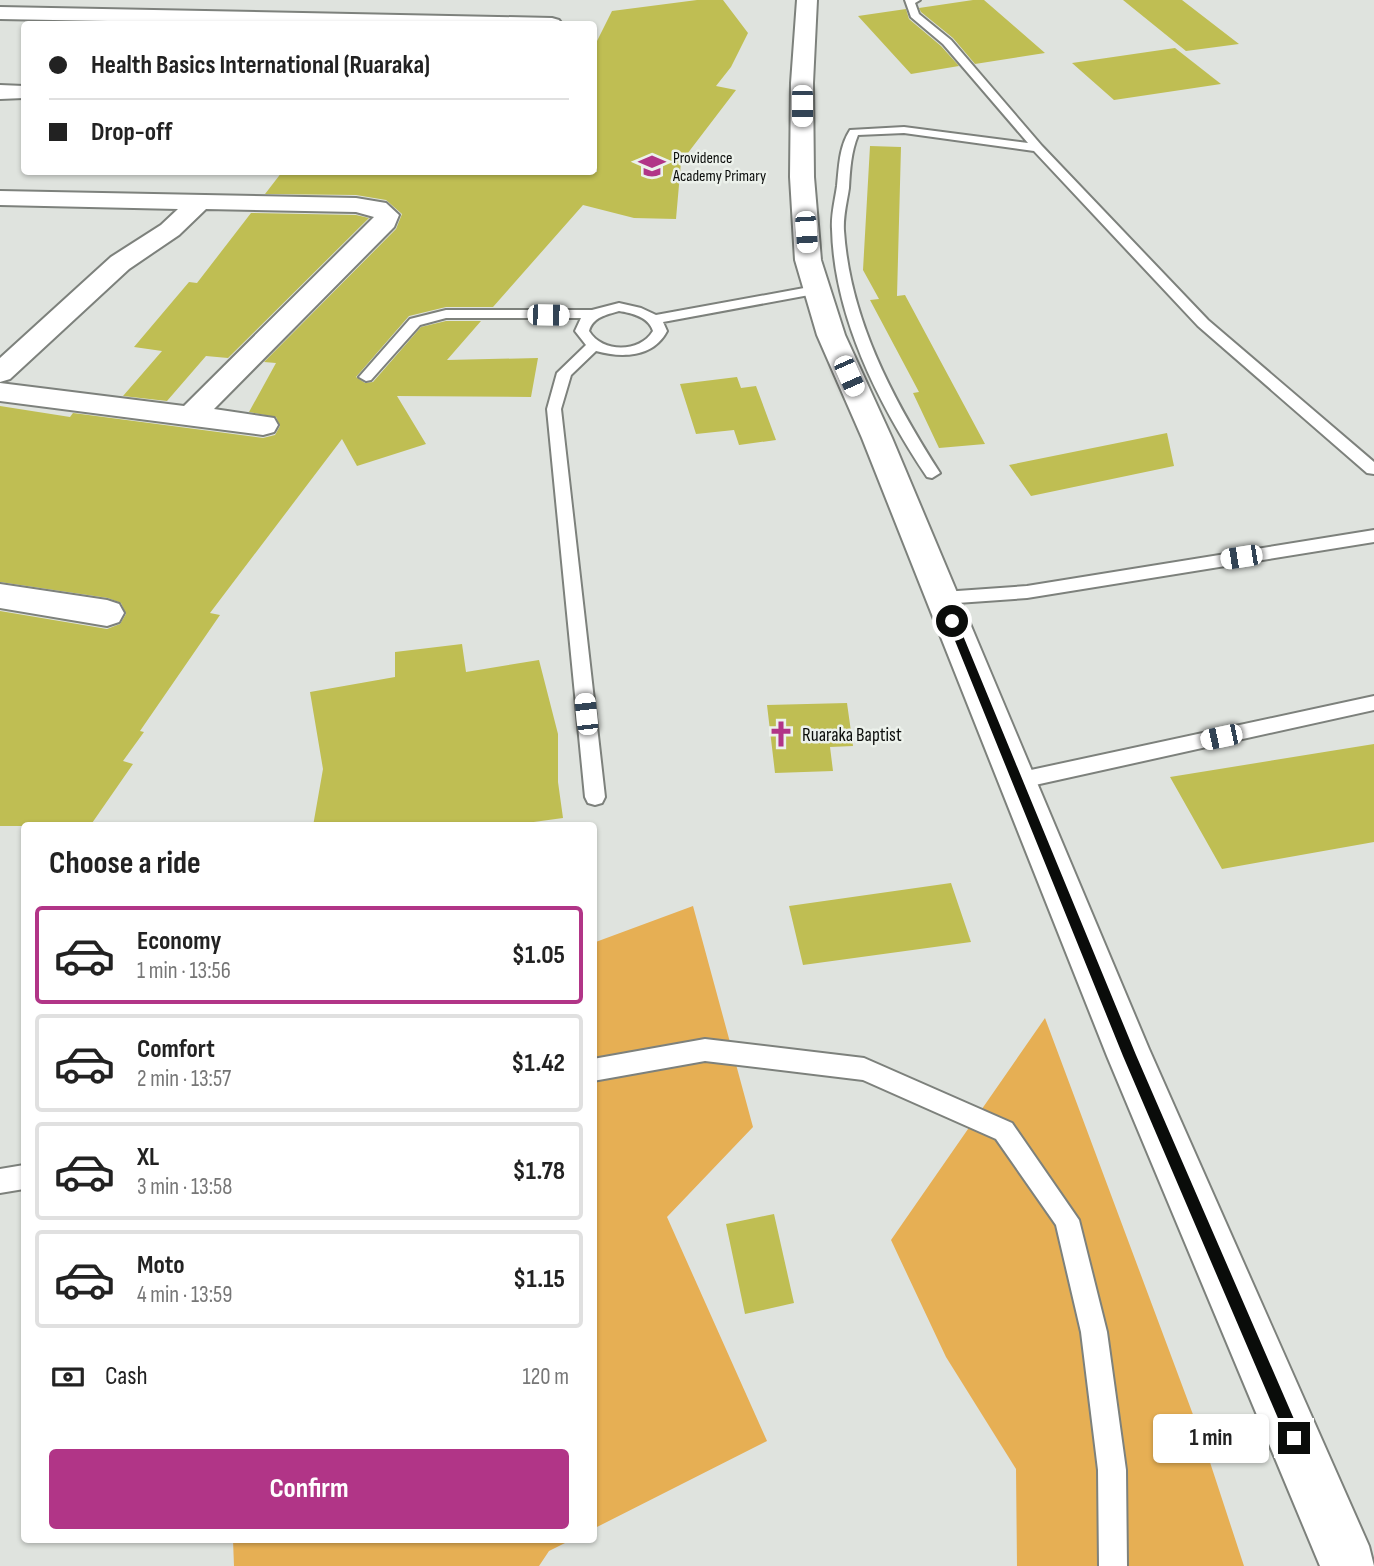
<!DOCTYPE html>
<html lang="en">
<head>
<meta charset="utf-8">
<style>
	body { margin:0; font-family:"Sofia Sans Condensed",sans-serif; background:#f6f6f6; color:#222; height:100vh; display:flex; flex-direction:column; font-size:26px; white-space:nowrap }
	* { box-sizing:border-box; margin:0 }
	p { font-size:23px; color:#767676 }
	.icon { flex:none; width:38px; height:38px; fill:none; stroke:currentColor; stroke-width:2; stroke-linecap:round; stroke-linejoin:round }
	.map { position:relative; flex:1; overflow:hidden }
	.details { position:absolute; left:21px; top:822px; width:576px; height:721px; display:flex; flex-direction:column; background:#fff; border-radius:7px; box-shadow:0 2px 5px #0004 }
	.details>* { flex:none }
	.hud { position:absolute; left:21px; top:21px; width:576px; height:154px; border-radius:7px; box-shadow:0 2px 5px #0004; display:grid; align-content:center; height:154px; padding:0 28px; background:#fff }
	.end { position:absolute; width:32px; height:32px; margin:-16px; border:9px solid #0a0c0a; background:#fff; box-shadow:0 0 0 4px #fff }
	.from { border-radius:50% }
	.bubble { position:absolute; height:49px; border-radius:7px; background:#fff; box-shadow:0 2px 5px #0004; font-size:23px; font-weight:700; line-height:49px; text-align:center }
	.car { position:absolute; width:21px; height:42px; margin:-21px -10px; border-radius:9px; box-shadow:0 0 5px 2px #0007; background:linear-gradient(#fff 24%,#345 0 40%,#fff 0 76%,#345 0 86%,#fff 0) }
	.hud b { display:flex; align-items:center; gap:24px; height:66px; font-size:26px }
	.hud b+b { border-top:2px solid #e0e0e0 }
	.hud i { width:18px; height:18px; background:#222 }
	ul { padding:0; list-style:none }
	li { display:flex; align-items:center; gap:21px; height:98px; margin:0 14px 10px; padding:0 14px; border:4px solid #e0e0e0; border-radius:7px }
	li div { flex:1 }
	li b { display:block; font-size:26px }
	li em { font-style:normal; font-weight:700 }
	li.selected { border-color:#b13587 }
	li>.icon { width:63px; height:63px; stroke-width:1.5 }
	h2 { padding:0 28px; font-size:32px; line-height:84px }
	.pay { display:flex; align-items:center; gap:18px; height:77px; padding:0 28px; font-size:26px }
	.pay p { margin-inline-start:auto }
	.action { display:flex; gap:14px; margin-top:auto; padding:14px 28px }
	.action a { flex:1; height:80px; border-radius:7px; background:#b13587; color:#fff; font-size:28px; font-weight:700; line-height:80px; text-align:center }
	.map>svg:first-child { display:block }
	.green { fill:#e6af54 }
	.building { fill:#bfbe53 }
	.lines { fill:none; stroke-linecap:round; stroke-linejoin:round }
	.lane-casing { stroke:#7d817c; stroke-width:4 }
	.street-casing { stroke:#7d817c; stroke-width:4 }
	.lane { fill:#fff; fill-rule:evenodd }
	.street { fill:#fff; fill-rule:evenodd }
	.route { fill:#0a0c0a }
	.labels { text-anchor:middle; stroke-width:5; stroke-linejoin:round; paint-order:stroke }
	.far-poi-label { font-size:16px; fill:#0a0c0a; stroke:#ecf1eb; text-anchor:start }
	.poi-label { font-size:19px; fill:#0a0c0a; stroke:#ecf1eb; text-anchor:start }
</style>
</head>
<body>
<div class="map">
<svg width="1374" height="1566" viewBox="0 0 1374 1566">
	<rect width="100%" height="100%" fill="#dfe3de"/>
	<path class="green" d="M693,906L753,1127L667,1217L767,1441L593,1529V943Z
		M1045,1018L1204,1444L1244,1566H1017L1016,1469L946,1357L891,1240Z
		M233,1540H571L549,1551L539,1566H234Z"/>
	<path class="building" d="M697,0H723L748,33L731,67L716,86L736,90L681,162L676,219L634,218L583,205L493,307H446L409,316L356,377L365,383L373,382L421,327L446,321H481L447,360L538,358L531,397L397,396L426,444L357,466L342,439L210,613L220,615L140,731L144,732L123,761L133,764L90,826H0V611L107,629L120,624L126,614L121,603L108,598L0,582V406L70,417L73,413L263,438L275,435L280,426L276,417L249,412L276,363L264,362L396,229L402,214L386,200L356,195L265,194L282,172H597L593,152V49L612,11Z
		M973,0H984L1045,53L975,64L953,38L921,12L919,8Z
		M1123,0H1182L1239,44L1186,51Z
		M906,9L909,19L941,46L959,66L911,74L858,16Z
		M1175,48L1221,84L1114,100L1072,63Z
		M870,146L901,147L897,296L905,295L985,444L939,448L913,393L919,392L870,300L879,299L863,270Z
		M251,213L356,215L369,218L228,358L206,356L167,401L123,396L162,351L134,347L189,282L197,283Z
		M737,377L741,388L756,386L776,440L739,445L734,430L696,434L680,384Z
		M1167,433L1174,466L1031,496L1009,465Z
		M462,644L466,672L539,660L558,734V782L563,818L504,826H313L323,769L310,692L395,677V652Z
		M847,703L853,746L830,747L833,771L775,773L767,705Z
		M1374,744V842L1222,869L1170,777Z
		M951,883L971,942L803,965L789,906Z
		M774,1214L794,1303L745,1314L726,1224Z"/>
	<g class="lines">
		<g class="lane-casing">
			<path id="lane" d="M905,0H920L915,3L919,14L951,40L1042,146L1208,320L1374,462V474L1367,473L1198,326L1034,151L904,133L858,135C851,152 850,170 849,188C847,202 843,216 844,231C850,319 893,400 940,473L932,478L927,477C879,405 834,317 832,229C831,215 835,200 837,186C839,167 839,147 850,130L904,127L1028,143L943,44L911,17Z
				M815,286L822,290L820,293L663,322L667,331C653,358 621,358 596,351L571,375L561,409L605,797L602,803L595,805L588,803L585,797L547,409L557,373L586,345L575,331L581,318H446L420,325L371,380L366,381L359,377L410,319L446,310H592L619,303L641,308L656,315ZM619,311C632,313 649,317 653,331C640,353 602,353 589,331C593,317 606,315 619,311Z
				M1374,530V542L1027,598L943,604L934,598L943,592L1027,586Z
				M1374,696V710L1017,789L1010,787L1007,781L1010,775L1017,773Z
				M705,1039L864,1058L1012,1123L1079,1220L1107,1332L1126,1470L1127,1566H1099L1098,1470L1081,1332L1056,1225L996,1139L863,1080L705,1061L593,1081V1059Z
				M24,1165V1189L0,1193V1169Z"/>
		</g>
		<g class="street-casing">
			<path id="street" d="M797,0H817L813,83L814,177L821,260L845,335L892,438L1149,1049L1369,1546L1374,1566H1320L1107,1056L862,438L817,335L795,260L790,177L791,83Z
				M0,7L552,18L559,20L562,24H274L0,19Z
				M0,85L24,86V98L0,99Z
				M0,191L356,198L386,203L399,215L394,227L214,409L274,418L278,425L274,432L263,435L0,401V383L184,406L374,217L356,212L206,209L179,235L129,269L10,379L0,382V358L111,257L161,225L178,209L0,205Z
				M0,584L107,600L119,604L124,613L119,622L107,626L0,608Z"/>
		</g>
		<use href="#lane" class="lane"/>
		<use href="#street" class="street"/>
	</g>
	<path class="route" d="M952,617L957,621L1136,1055L1300,1433L1302,1438L1300,1444L1294,1447L1289,1444L1123,1056L947,621Z"/>
	<defs>
		<g id="school-bare" transform="scale(2.1)"><path d="M0-5L7-2L0 1L-7-2ZM-4 1L0 2.5L4 1V4Q0 6-4 4Z" fill="#b13587" stroke="#ecf1eb" stroke-width="2.5" paint-order="stroke"/></g>
		<g id="church-bare" transform="scale(2.1)"><path d="M-1.2-6h2.4v3.5h3.3v2.4h-3.3V6h-2.4V-.1h-3.3v-2.4h3.3Z" fill="#b13587" stroke="#ecf1eb" stroke-width="2.5" paint-order="stroke"/></g>
	</defs>
	<g fill-rule="evenodd">
		<use href="#school-bare" x="652" y="166"/>
		<use href="#church-bare" x="781" y="734"/>
	</g>
	<g class="labels">
		<g class="far-poi-label">
			<text x="673" y="163">Providence<tspan x="673" dy="18">Academy Primary</tspan></text>
		</g>
		<g class="poi-label">
			<text x="802" y="741">Ruaraka Baptist</text>
		</g>
	</g>
</svg>
<i class="end from" style="left:952px;top:621px"></i>
<i class="end" style="left:1294px;top:1438px"></i>
<div class="bubble" style="left:1153px;top:1414px;width:116px">1 min</div>
<i class="car" style="left:802px;top:106px;rotate:180deg"></i>
<i class="car" style="left:806px;top:232px;rotate:176deg"></i>
<i class="car" style="left:548px;top:315px;rotate:91deg"></i>
<i class="car" style="left:849px;top:376px;rotate:156deg"></i>
<i class="car" style="left:1241px;top:557px;rotate:261deg"></i>
<i class="car" style="left:586px;top:714px;rotate:354deg"></i>
<i class="car" style="left:1221px;top:737px;rotate:258deg"></i>
<div class="hud">
<b><i class="from"></i>Health Basics International (Ruaraka)</b>
<b><i></i>Drop-off</b>
</div>
<section class="details">
<h2>Choose a ride</h2>
<ul>
<li class="selected"><svg class="icon" aria-label="car" viewBox="0 0 24 24"><path d="M5 17H2v-5l4-1 3-4h7l3 4 3 1v5h-3M9 17h6M6 11h13"/><circle cx="7" cy="17" r="2"/><circle cx="17" cy="17" r="2"/></svg><div><b>Economy</b><p>1 min · 13:56</p></div><em>$1.05</em></li>
<li><svg class="icon" aria-label="car" viewBox="0 0 24 24"><path d="M5 17H2v-5l4-1 3-4h7l3 4 3 1v5h-3M9 17h6M6 11h13"/><circle cx="7" cy="17" r="2"/><circle cx="17" cy="17" r="2"/></svg><div><b>Comfort</b><p>2 min · 13:57</p></div><em>$1.42</em></li>
<li><svg class="icon" aria-label="car" viewBox="0 0 24 24"><path d="M5 17H2v-5l4-1 3-4h7l3 4 3 1v5h-3M9 17h6M6 11h13"/><circle cx="7" cy="17" r="2"/><circle cx="17" cy="17" r="2"/></svg><div><b>XL</b><p>3 min · 13:58</p></div><em>$1.78</em></li>
<li><svg class="icon" aria-label="car" viewBox="0 0 24 24"><path d="M5 17H2v-5l4-1 3-4h7l3 4 3 1v5h-3M9 17h6M6 11h13"/><circle cx="7" cy="17" r="2"/><circle cx="17" cy="17" r="2"/></svg><div><b>Moto</b><p>4 min · 13:59</p></div><em>$1.15</em></li>
</ul>
<div class="pay"><svg class="icon" aria-label="cash" viewBox="0 0 24 24"><path d="M3 7h18v10H3z"/><circle cx="12" cy="12" r="2"/></svg>Cash<p>120 m</p></div>
<div class="action"><a>Confirm</a></div>
</section>
</div>
</body>
</html>
